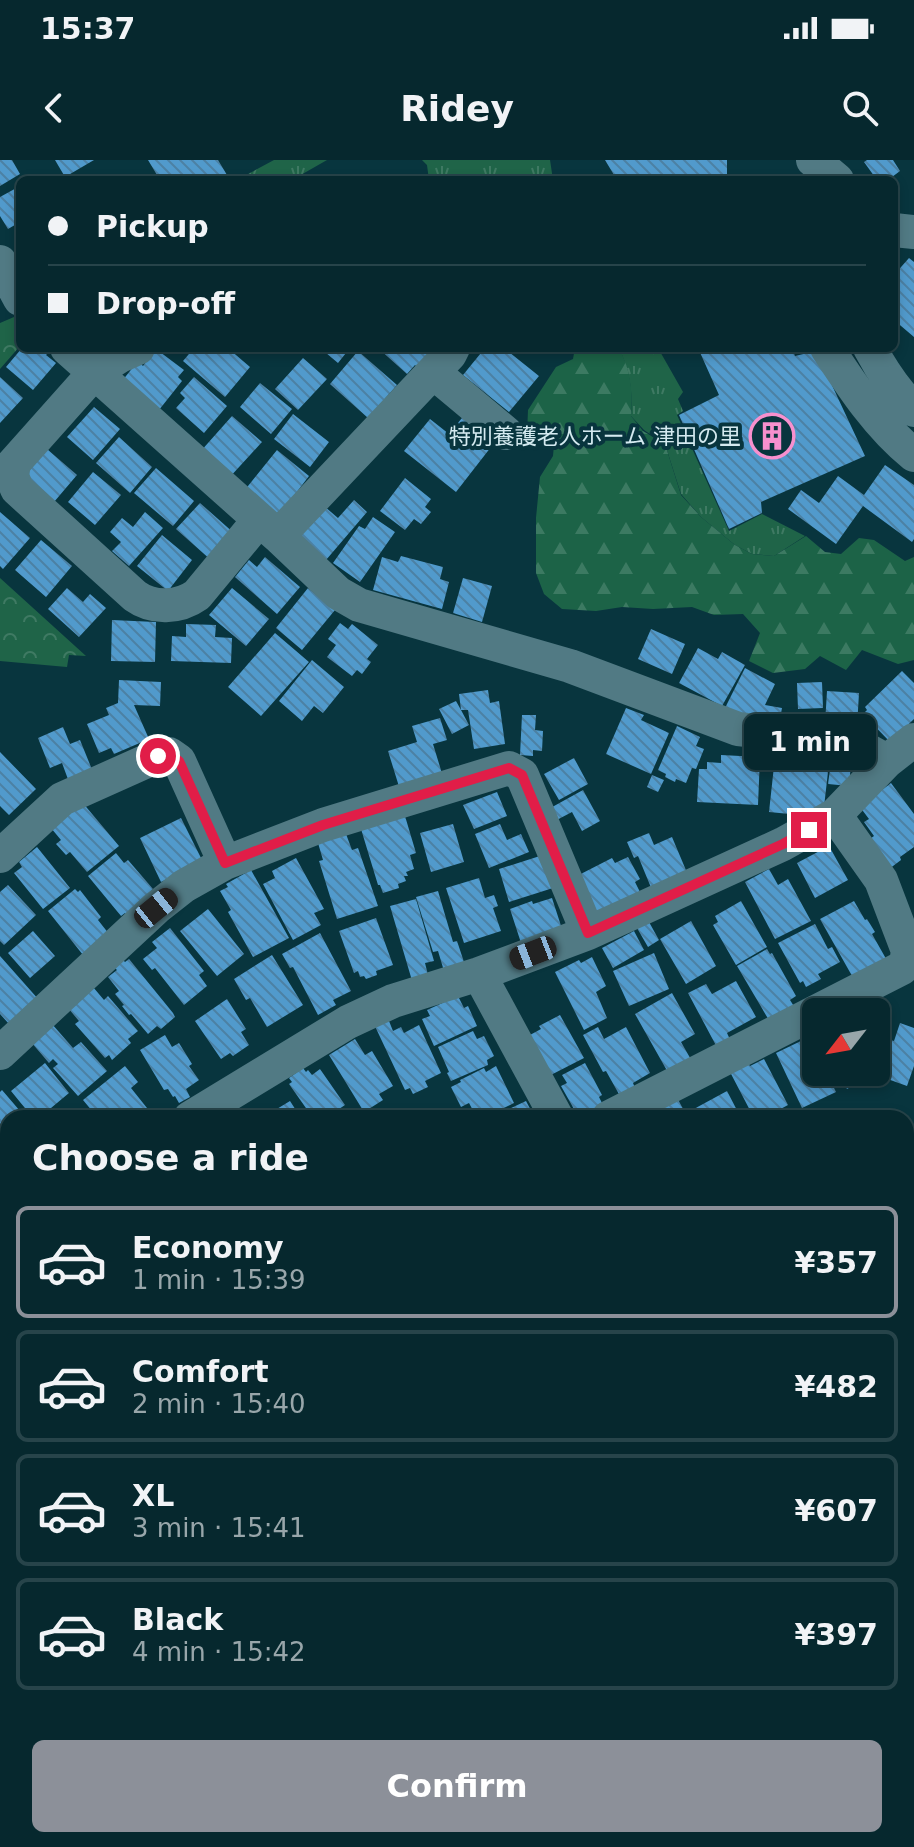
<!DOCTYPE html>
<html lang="en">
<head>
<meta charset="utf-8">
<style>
	body { margin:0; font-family:"DejaVu Sans","Noto Sans JP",sans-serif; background:#0f3036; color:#f1f3f6; height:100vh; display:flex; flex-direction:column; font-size:30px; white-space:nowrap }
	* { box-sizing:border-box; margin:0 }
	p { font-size:26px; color:#98a6aa }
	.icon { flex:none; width:44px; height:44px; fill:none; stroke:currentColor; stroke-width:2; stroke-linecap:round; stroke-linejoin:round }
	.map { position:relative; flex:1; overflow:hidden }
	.side { position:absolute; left:0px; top:950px; width:914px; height:738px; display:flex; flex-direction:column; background:#06282e; border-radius:24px 24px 0 0; box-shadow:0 4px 12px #0003,0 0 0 2px #27444a }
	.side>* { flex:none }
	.banner { position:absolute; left:16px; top:16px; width:882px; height:176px; border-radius:12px; box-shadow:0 4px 12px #0003,0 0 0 2px #27444a; display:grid; align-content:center; height:176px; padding:0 32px; background:#06282e }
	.needle { width:52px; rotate:239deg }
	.buttons { position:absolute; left:802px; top:838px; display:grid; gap:16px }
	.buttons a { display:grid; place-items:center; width:88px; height:88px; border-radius:12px; background:#06282e; box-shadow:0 4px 12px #0003,0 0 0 2px #27444a; font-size:40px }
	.end { position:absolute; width:36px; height:36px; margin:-18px; border:10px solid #e11d48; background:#fff; box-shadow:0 0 0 4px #fff }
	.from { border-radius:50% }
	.bubble { position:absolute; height:56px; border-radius:12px; background:#06282e; box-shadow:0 4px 12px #0003,0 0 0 2px #27444a; font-size:26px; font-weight:800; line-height:56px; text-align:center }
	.car { position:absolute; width:24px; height:48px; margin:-24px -12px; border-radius:10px; box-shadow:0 0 6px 2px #0007; background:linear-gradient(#222 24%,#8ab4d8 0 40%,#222 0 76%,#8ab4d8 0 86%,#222 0) }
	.banner b { display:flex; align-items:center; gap:28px; height:76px; font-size:30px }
	.banner b+b { border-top:2px solid #27444a }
	.banner i { width:20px; height:20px; background:#f1f3f6 }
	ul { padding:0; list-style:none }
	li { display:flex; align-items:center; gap:24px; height:112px; margin:0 16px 12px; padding:0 16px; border:4px solid #27444a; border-radius:12px }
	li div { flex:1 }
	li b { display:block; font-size:30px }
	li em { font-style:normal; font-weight:800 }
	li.current { border-color:#8c9099 }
	li>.icon { width:72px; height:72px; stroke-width:1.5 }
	h2 { padding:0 32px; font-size:36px; line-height:96px }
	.primary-button { display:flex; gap:16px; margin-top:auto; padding:16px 32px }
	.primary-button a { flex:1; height:92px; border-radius:12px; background:#8c9099; color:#fff; font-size:32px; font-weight:800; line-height:92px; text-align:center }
	.status { display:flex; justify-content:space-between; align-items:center; height:56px; padding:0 40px; background:#06282e; direction:ltr }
	.status svg { height:22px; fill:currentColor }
	header { display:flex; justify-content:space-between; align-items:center; height:104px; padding:0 32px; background:#06282e; font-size:36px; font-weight:800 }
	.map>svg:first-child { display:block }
	.grass { fill:url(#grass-tufts) }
	.forest { fill:url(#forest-firs) }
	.park { fill:url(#park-crowns) }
	.building { fill:url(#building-back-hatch) }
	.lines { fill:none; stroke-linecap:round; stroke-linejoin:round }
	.minor { stroke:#517a84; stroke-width:34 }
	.route { stroke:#e11d48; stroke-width:10 }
	.labels { text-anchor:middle; stroke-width:8; stroke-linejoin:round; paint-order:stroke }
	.poi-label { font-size:22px; fill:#d4eaf0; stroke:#08353e; text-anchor:end }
</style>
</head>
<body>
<div class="status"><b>15:37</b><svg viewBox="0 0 49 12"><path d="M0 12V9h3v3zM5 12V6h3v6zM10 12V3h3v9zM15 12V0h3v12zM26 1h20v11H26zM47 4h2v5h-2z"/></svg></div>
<header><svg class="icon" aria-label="back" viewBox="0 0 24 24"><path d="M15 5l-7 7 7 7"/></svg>Ridey<svg class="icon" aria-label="search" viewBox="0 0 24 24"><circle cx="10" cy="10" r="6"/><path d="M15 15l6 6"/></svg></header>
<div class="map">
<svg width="914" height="1687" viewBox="0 0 914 1687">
	<defs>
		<pattern id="grass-tufts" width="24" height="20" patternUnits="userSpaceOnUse" patternTransform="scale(2)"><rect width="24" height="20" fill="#1f6448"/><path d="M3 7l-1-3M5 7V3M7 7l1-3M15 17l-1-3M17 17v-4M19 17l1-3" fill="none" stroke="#3f7a63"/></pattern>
		<pattern id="forest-firs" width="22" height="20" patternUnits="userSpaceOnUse" patternTransform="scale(2)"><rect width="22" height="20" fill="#1c6347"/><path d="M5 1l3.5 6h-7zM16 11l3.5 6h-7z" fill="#3c7a62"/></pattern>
		<pattern id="park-crowns" width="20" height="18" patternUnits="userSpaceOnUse" patternTransform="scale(2)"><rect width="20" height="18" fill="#1f6448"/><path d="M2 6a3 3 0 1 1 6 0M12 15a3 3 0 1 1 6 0" fill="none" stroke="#3f7a63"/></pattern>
		<pattern id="building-back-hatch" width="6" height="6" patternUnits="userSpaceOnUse" patternTransform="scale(2)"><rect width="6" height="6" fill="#519acc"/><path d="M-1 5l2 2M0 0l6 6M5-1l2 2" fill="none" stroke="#4c81a4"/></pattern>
	</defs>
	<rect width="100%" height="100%" fill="#08353e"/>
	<path class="grass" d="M274,0H327L292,20H237Z
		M422,0H550L553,20H429L427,5Z
		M619,188H658L683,232L678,239L683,251L677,255L729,371L762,354L805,376L774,396L752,394L735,385L701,357L681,334L665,284L644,270L631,256C633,231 630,211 619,188Z"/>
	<path class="forest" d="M575,188H619C631,211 633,231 631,256L643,271L665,284L681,335L701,357L735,385L752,394L774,396L806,376L825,392L841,394L859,378L874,380L905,401L914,397V500L898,504L862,490L846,510L820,496L805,509L773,513L749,501L760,473L743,454L714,455L692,447L653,449L622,447L596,451L562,449L544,434L536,413V358L540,317L553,296L555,274L527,276L528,250L556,207L573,199Z
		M906,974L914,976V1571L907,1579C913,1598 914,1606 906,1623Z
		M471,1680H857L846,1687H470Z"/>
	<path class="park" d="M14,157L20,162V186L0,209V163Z
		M0,418L86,496L69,495L67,507L0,501Z"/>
	<path class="building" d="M0,0H12L20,14L0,26Z
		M55,0H94L65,17Z
		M148,0H218L227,15L220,20H160Z
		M605,0H727V20H617Z
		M867,0H893L900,11L888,20H877L864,2Z
		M20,26V62L8,69L0,56V37Z
		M909,98L914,102V177L894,160V115Z
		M22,188H47L50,191L46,195L56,203L33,230L6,207Z
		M194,188H220L226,193L229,189L250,207L225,237L183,201Z
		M320,188H350L338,203Z
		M378,188H433L422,211L415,205L407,214Z
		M485,188H504L539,216L509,252L463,215Z
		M698,188H792L795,196L816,191L865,296L761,342L762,353L729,369L679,255L719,235Z
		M156,189L184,210L178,217L182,221L159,250L122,221L138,201L143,206Z
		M358,191L397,225L368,258L330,224Z
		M303,198L327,219L298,250L275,229Z
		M0,217L23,238L0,263Z
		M194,217L227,246L204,273L176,248L185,238L180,233Z
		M260,223L292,249L271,274L240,247Z
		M94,247L120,269L93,300L67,277Z
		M466,253L498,278L456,332L404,291L430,259L449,274Z
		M293,254L329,282L310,307L274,279Z
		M232,256L262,282L229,318L200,292Z
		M119,277L152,307L130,333L96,303Z
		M47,289L77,315L54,342L24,316Z
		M277,290L309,316L277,358L244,331Z
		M885,305L914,325V379L912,382L863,346L836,384L788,349L801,330L819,343L838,316L864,335Z
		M156,308L194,341L173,366L134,333Z
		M93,312L121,335L95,365L68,342Z
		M405,318L431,339L425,347L431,352L421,364L414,359L405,370L380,351Z
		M354,340L367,352L326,400L298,376L324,346L338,358Z
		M200,343L235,374L212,401L176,369Z
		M0,352L30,378L3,409L0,406Z
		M145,352L163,368L129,406L112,391L121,382L110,372L122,358L133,367Z
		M373,357L395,372L360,422L333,403L359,366L365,369Z
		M162,375L192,400L168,431L137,406Z
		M41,380L72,406L46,437L15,410Z
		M401,396L443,407L440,419L449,422L442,449L373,430L382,397L398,402Z
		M265,397L300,427L277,454L235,417L249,400L257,407Z
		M463,418L492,426L482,462L453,453Z
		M67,428L83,442L90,434L106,448L79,477L48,449Z
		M232,428L269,459L246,486L209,455Z
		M308,428L335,450L302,490L276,468Z
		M112,460L156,462L155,502L111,501Z
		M340,463L348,469L352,464L378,485L367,499L371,502L362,514L357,510L352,516L327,497L336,485L328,479Z
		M186,464L216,465L215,477L232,478L231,503L171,501L172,476L186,477Z
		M651,469L685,484L672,514L638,499Z
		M275,473L309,502L261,556L228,527Z
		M698,488L718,499L722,492L745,505L722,546L679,523Z
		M312,500L344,527L323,553L314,546L302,561L279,541Z
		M745,508L775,524L765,545L782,548L778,569L725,548Z
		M902,511L914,523V559L890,582L863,554L867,550L865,547Z
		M119,520L161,522L160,546L134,545L149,579L114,594L111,588L99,593L87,564L109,555L106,548L118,543Z
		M822,522L823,548L798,549L797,523Z
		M488,530L490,543L499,541L505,584L474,589L468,550H461L469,565L452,574L439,549L456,541L461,550L459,534Z
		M827,531L859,533L857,567L825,564Z
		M626,548L644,555L641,560L669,573L651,614L606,594Z
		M522,555H536L535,570L543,571L542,591L533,590V596L520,595Z
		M440,558L447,580L433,584L444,620L401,633L388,591L417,582L412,566Z
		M677,566L700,577L696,586L704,589L696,609L692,608L686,623L676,619L675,622L665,617L666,614L658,610Z
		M63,567L70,584L80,580L93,612L69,622L62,603L50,608L38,578Z
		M0,592L36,629L9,655L0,646Z
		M721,595L760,597L758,645L697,642L699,609H707V602L721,603Z
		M574,598L588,624L559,640L544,614Z
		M799,601L829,603L824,647L819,651L801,649L800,655L769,652L774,606L798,608Z
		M831,602L851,604L849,626L828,624Z
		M652,615L664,620L658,632L647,627Z
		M891,623L914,654V687L900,697L901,700L885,712L867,681L874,676L864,662L869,659L860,647Z
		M583,630L600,661L582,671L572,652L551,663L545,651Z
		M497,632L507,656L474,669L463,645Z
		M82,642L119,686L87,712L70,692L66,695L56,684L61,680L51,668Z
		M405,656L416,693L410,695L414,709L406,712L408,716H404L406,721L398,724L399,728L383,733L380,725H378L361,669Z
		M181,658L203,702L161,722L140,678Z
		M453,664L464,702L431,712L420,673Z
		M500,664L507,680L521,674L529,692L489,708L475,674Z
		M649,673L654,685L672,677L688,715L652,730L638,696L634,698L627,682Z
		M346,674L352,690L358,688L378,746L337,759L319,701L323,700L318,683Z
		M829,686L848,720L815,738L797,703Z
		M37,687L70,728L43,749L14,713L22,707L19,702Z
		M116,693L124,703L128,700L153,729L127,756L125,753L121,756L88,716Z
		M543,695L553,728L509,742L499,709Z
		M628,697L640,719L635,722L641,734L597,757L571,719L612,698L615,703Z
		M296,698L324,749L314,753L321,765L293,780L263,724L275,718L272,711Z
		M769,709L778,725L788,719L811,761L775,779L745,722Z
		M251,710L289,778L253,797L228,752L231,750L220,731L228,727L226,724Z
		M479,718L485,738L494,735L498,746L493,748L501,771L464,783L446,728Z
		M8,725L36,755L4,785L0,781V732Z
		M75,729L78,732L80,730L101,757L98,760L109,774L83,795L48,751Z
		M438,731L453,782L457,781L465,805L444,811L438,791L433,792L416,737Z
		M552,738L563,772L522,786L510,749L532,741L533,744Z
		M416,739L434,801L425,803L429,819L413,824L390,746Z
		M741,741L767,787L736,805L713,765L718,762L715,756Z
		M854,741L865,760L867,759L875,772L872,774L889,804L856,823L820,759Z
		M208,749L244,794L217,816L180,771Z
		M376,758L393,805L376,811L377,815L366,819L364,816L360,817L358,811L354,813L339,771Z
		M691,761L716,806L686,824L660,779Z
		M649,762L659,780L648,787L637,768Z
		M815,764L828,789L832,787L840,802L818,814L821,819L806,827L803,821L800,823L778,783Z
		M170,768L204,811L199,815L207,826L184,845L155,808L152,810L143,799L157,788L152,782Z
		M33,771L55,796L30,818L8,793Z
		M634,771L644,790L613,808L602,788Z
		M320,773L351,831L333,840L336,845L318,855L293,807L290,808L282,794Z
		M767,789L770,794L772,793L796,836L790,840L795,848L770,862L737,806Z
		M654,793L669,829L629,846L613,811Z
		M272,795L303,845L267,867L250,838L246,840L234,819Z
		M0,796L39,840L9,864L0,854Z
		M592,797L606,826L596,832L607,858L584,870L555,812L579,800L581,803Z
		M121,798L125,802L129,799L173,853L175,857L161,869L157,866L148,874L131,854L129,855L122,846L124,845L115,834L119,831L108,817L117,810L112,805Z
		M736,821L756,857L727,873L733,886L720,893L688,833L706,824L712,834Z
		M93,827L104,840L108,836L138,871L128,879L131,883L112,900L109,895L105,898L75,864L79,861L68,848Z
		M672,833L695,874L681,882L693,903L670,916L635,854Z
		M458,836L464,848L468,846L477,866L434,886L422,859L430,856L427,850Z
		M227,839L246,869L241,872L249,885L233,896L230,893L221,899L195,861Z
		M560,855L584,898L545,918L530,875L541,869L539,866Z
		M387,856L393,871L401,867L404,873L419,865L441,913L425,921L428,927L413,934L410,928L405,930L373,862Z
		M900,863L914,868V906L907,926L882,917L886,905L876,902L883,878L894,881Z
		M52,864L73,888L81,882L107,911L78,936L53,908L58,904L53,899L49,903L31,882Z
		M598,867L604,879L626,867L650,913L633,923L635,928L620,936L606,911L603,912L583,875Z
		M473,871L477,879L484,876L494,896L487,900L488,905L451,921L447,913L449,912L438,887Z
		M165,875L172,887L179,883L192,904L189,906L199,920L186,929L190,937L179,943L175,936L173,937L168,929L164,930L140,890Z
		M355,879L365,895L372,891L393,926L379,934L383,940L364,952L329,895Z
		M803,880L807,890L814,887L816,890V912H826L836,932L802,948L776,893Z
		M764,899L788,945L775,952L777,958H754L730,912L748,903L750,906Z
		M45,903L69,933L39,958H33L11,931Z
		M585,903L602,935L599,937L604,947L584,958H579L561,926L567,923L562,915Z
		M125,906L138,922L131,928L155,958H98L83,940Z
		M496,906L514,943L483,958H477L469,943L461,947L451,927L461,922L460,920L484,908L486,912Z
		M303,908L306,912L308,910L312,915L320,909L345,945L339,949L345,958H313L289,924L292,922L289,918Z
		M838,912H865L864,916L859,918L861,921L847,929Z
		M2,930L26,958H8V986L4,989L0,985V932Z
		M727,931L741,958H696L692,950Z
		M675,934L688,958H646L642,950Z
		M290,941L301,958H262Z
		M526,941L535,958H490Z
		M8,1009V1064L7,1065L0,1064V1015Z
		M0,1556L8,1561V1605L0,1599Z
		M8,1671V1680H49L52,1685L58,1682L60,1687H5L4,1684L7,1683L2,1674Z
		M185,1680H230L219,1687H190Z
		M269,1680H286L290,1687H259Z
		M288,1680H334L339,1687H293Z"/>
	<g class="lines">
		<path class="minor" d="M813,0L837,20
			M894,70L914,72
			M0,102L20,139
			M67,188L278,376L338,433L359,445L570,506L738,569L853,582L887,601
			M138,188L120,196L95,212L14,303L12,316L17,329L135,436C153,449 179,448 197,435L259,360
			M827,188C852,226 878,266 914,295
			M870,188C882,211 896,231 914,250
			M433,212L506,273
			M278,376L450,194L453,188
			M0,696L62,639L158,596L169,594L179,601L225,703
			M479,814L557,958
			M0,893L156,748L184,726L225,703L323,665L509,608L522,615L588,773
			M190,958L348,862L393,841L479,814L588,773L783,684L835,655L887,601L914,580
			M608,958L902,808L906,803L908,791L881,720L835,655
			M0,1085L8,1082
			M0,1533L8,1539
			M142,1680L152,1687"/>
	</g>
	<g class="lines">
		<path class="route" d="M158,596L169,594L179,601L225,703L323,665L509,608L522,615L588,773L783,684L809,670"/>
	</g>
	<defs>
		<g id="building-ring" transform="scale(2.3)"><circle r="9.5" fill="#08353e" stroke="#f790ce" stroke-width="1.5"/><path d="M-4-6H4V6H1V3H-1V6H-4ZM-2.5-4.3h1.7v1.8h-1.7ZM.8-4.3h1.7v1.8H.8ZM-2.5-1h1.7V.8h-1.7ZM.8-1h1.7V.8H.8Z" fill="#f790ce"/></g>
	</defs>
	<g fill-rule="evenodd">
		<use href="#building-ring" x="772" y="276"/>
	</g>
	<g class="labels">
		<g class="poi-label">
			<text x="741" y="284">特別養護老人ホーム 津田の里</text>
		</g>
	</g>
</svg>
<div class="buttons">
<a><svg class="needle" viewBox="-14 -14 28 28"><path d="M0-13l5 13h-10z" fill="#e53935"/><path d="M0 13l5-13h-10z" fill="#98a6aa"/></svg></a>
</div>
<i class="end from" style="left:158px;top:596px"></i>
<i class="end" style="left:809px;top:670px"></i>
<div class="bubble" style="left:744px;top:554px;width:132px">1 min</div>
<i class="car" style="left:156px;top:748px;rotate:51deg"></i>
<i class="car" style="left:533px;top:793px;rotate:249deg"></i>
<div class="banner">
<b><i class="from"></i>Pickup</b>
<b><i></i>Drop-off</b>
</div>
<section class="side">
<h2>Choose a ride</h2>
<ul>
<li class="current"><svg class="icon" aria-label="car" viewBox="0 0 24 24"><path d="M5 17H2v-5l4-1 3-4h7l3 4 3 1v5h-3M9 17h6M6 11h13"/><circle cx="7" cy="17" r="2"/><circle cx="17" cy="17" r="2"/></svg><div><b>Economy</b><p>1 min · 15:39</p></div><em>¥357</em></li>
<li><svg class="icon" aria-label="car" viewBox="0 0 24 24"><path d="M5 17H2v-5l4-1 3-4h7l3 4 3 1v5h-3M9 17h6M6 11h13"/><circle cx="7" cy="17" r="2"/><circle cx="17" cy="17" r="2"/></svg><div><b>Comfort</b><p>2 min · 15:40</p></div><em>¥482</em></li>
<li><svg class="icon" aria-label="car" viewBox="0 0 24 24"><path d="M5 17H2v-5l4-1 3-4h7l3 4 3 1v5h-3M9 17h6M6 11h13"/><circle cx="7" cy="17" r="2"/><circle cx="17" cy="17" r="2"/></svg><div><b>XL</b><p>3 min · 15:41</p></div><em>¥607</em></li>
<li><svg class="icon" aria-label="car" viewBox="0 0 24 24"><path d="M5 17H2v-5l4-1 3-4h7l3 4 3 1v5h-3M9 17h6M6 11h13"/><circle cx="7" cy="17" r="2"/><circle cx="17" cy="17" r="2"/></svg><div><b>Black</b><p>4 min · 15:42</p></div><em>¥397</em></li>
</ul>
<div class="primary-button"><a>Confirm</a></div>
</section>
</div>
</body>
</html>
